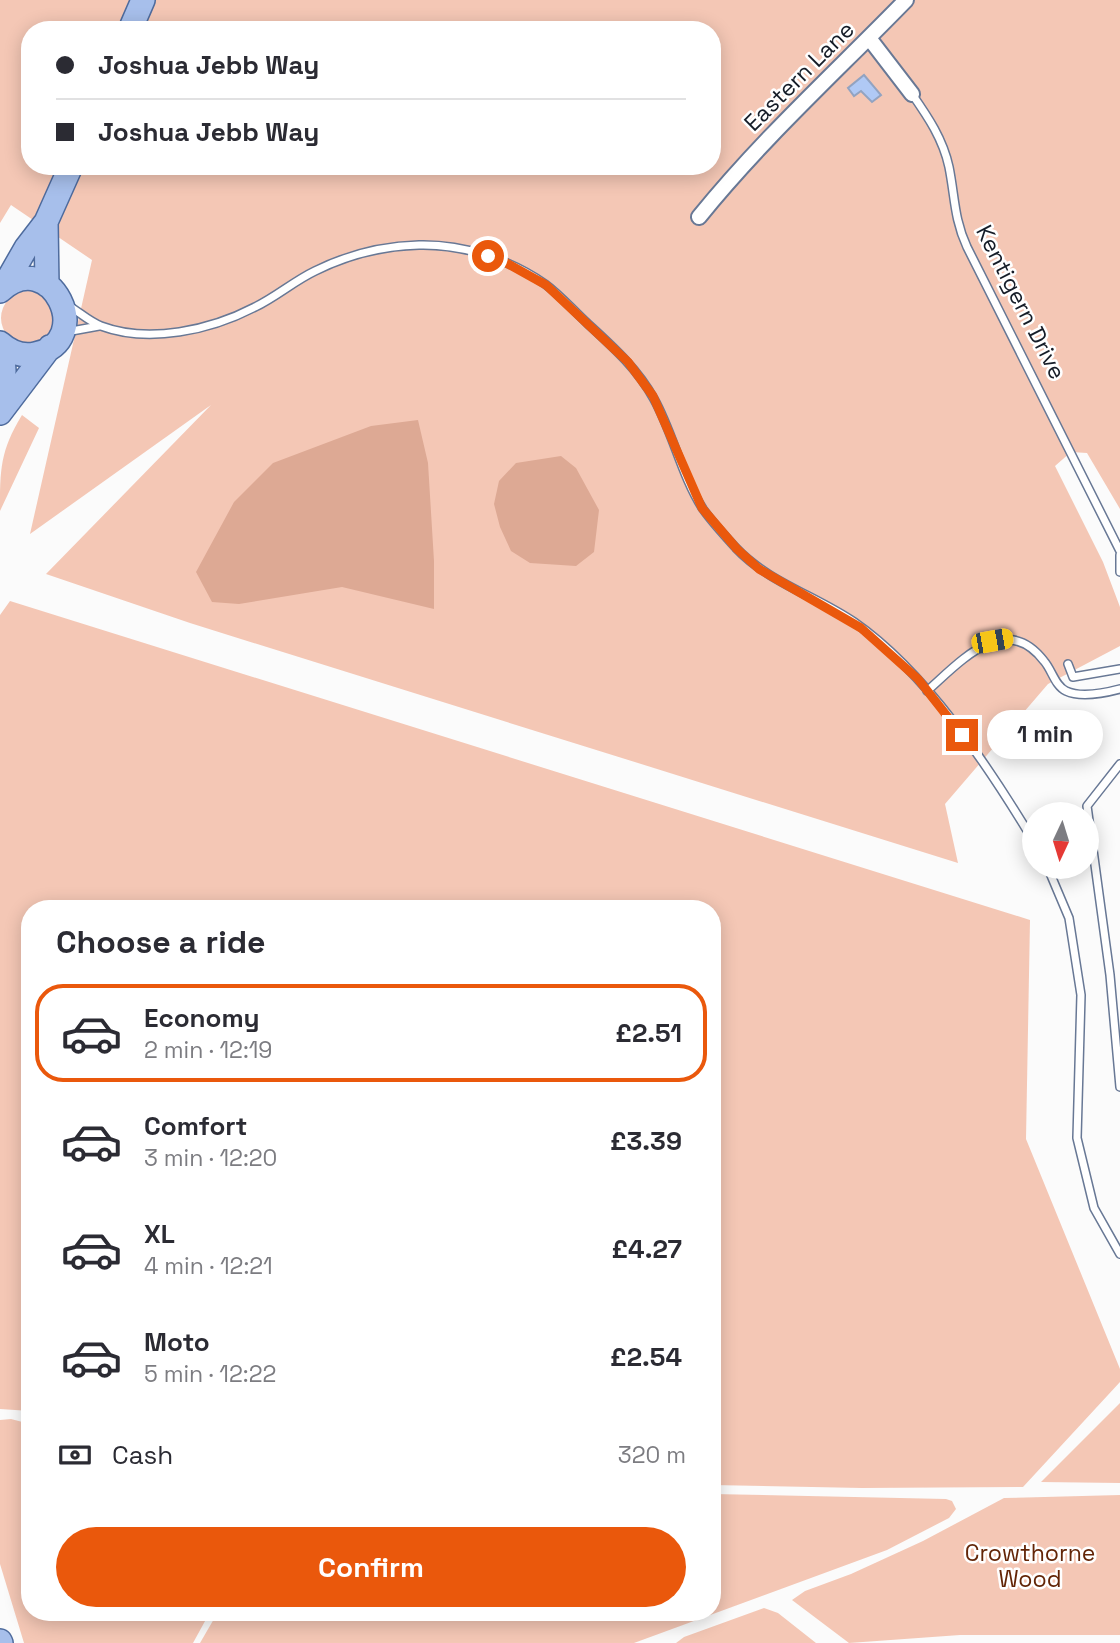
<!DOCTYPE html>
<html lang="en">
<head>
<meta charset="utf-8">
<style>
	body { margin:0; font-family:"Space Grotesk",sans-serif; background:#f2f2f3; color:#2b2b33; height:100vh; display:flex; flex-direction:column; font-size:26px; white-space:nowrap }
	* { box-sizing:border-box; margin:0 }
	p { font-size:23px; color:#7c7c81 }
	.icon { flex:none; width:38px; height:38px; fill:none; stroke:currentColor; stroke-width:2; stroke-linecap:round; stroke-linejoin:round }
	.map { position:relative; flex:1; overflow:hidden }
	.sheet { position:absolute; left:21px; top:900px; width:700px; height:721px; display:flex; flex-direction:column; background:#fff; border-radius:28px; box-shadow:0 4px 18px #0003 }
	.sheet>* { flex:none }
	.banner { position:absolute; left:21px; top:21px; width:700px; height:154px; border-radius:28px; box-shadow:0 4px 18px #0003; display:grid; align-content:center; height:154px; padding:0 35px; background:#fff }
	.needle { width:46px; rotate:184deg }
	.controls { position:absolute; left:1022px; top:802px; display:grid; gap:14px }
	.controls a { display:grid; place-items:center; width:77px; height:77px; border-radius:50%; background:#fff; box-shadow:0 4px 18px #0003; font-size:35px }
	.end { position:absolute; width:32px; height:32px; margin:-16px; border:9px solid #ea580c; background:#fff; box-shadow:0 0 0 4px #fff }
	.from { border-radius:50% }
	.bubble { position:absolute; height:49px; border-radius:24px; background:#fff; box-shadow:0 4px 18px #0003; font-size:23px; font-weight:600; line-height:49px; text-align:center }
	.car { position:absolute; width:21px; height:42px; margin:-21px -10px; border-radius:9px; box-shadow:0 0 5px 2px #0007; background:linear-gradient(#f5c518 24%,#345 0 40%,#f5c518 0 76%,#345 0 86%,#f5c518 0) }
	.banner b { display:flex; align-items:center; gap:24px; height:66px; font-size:26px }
	.banner b+b { border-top:2px solid #e1e1e2 }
	.banner i { width:18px; height:18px; background:#2b2b33 }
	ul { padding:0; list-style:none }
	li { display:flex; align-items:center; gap:21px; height:98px; margin:0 14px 10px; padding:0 21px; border:4px solid transparent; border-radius:28px }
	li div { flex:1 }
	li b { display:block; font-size:26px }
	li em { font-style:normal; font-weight:600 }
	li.on { border-color:#ea580c }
	li>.icon { width:63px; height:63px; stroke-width:1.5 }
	h2 { padding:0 35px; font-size:32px; line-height:84px }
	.pay { display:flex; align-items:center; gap:18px; height:77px; padding:0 35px; font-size:26px }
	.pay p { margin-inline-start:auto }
	.primary-button { display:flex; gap:14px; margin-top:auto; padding:14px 35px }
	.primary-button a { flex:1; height:80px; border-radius:42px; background:#ea580c; color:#fff; font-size:28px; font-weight:600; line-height:80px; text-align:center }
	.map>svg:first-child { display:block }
	.green { fill:#f4c7b5; fill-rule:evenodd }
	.water { fill:#dda994 }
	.building { fill:#b0c9f5; stroke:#92a3c1; stroke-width:2 }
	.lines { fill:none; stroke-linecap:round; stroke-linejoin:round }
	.lane-casing { stroke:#687895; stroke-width:10 }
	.street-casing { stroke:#687895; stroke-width:18 }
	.primary-casing { stroke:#4e6b9d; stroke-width:26 }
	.lane { stroke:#fff; stroke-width:7 }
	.street { stroke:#fff; stroke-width:14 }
	.primary { stroke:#a7bfeb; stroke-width:23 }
	.route { stroke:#ea580c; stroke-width:9 }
	.labels { text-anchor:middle; stroke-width:5; stroke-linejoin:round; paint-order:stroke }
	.street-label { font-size:23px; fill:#151c27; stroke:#fff }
	.park-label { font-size:23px; fill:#632507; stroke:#fff }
</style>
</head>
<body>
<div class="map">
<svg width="1120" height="1643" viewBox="0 0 1120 1643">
	<rect width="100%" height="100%" fill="#fbfbfb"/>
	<path class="green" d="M0,0H1120V509L1087,453L1071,452L1055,466L1103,562L1120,607V646L1048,684L945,804L958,863L190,623L46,574L211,405L30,534L92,260L11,205L0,223ZM30,30H712V166H30Z
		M1 318a27 27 0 1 1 54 0a27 27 0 1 1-54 0Z
		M22,415L39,428L0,511C0,470 0,451 22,415Z
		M10,601L1030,920L1026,1139L1120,1369V1382L1023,1487L862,1488L712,1485V908H30V1411L0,1409V615Z
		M1120,1403V1483L1041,1482Z
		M11,1419L30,1424V1612H210L193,1643H24L0,1564V1420Z
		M712,1494L946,1499L952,1501L956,1509L949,1518L887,1550L634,1643H200L218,1612H712Z
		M1120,1495V1635H960L849,1643L792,1600L805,1591L851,1574L923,1541L1004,1498Z
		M764,1608L778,1613L816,1643H676L684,1637Z"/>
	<path class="water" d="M418,420L428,463L434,561V609L342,587L239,604L212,602L196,572L234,502L273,463L371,426Z
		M561,456L576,468L599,510L594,552L576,566L530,563L511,551L500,527L494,504L499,481L516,463Z"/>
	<path class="building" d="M864,75L881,95L872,102L861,91L854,96L848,88Z"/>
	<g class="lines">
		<g class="lane-casing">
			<path id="lane" d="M912,94C928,117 943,139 949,167C955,197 954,219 967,247L1120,551
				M69,306C79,312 90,322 101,326C149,344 211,330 255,307C276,297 294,281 315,271C347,255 383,246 419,245C463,244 509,259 545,284C560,295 573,310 587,323C612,346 637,368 654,399C673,433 682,477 703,509C712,522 725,536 736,548C768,582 816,596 854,622C926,672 989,767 1034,842
				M66,332L99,326
				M1120,555V572
				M1068,664L1073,677L1120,669
				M927,691C960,662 1005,610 1044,661C1052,670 1055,686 1066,691C1081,698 1105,693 1120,689
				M1120,764L1087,806L1110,975L1120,1087
				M1047,866L1069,918L1081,995L1077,1138L1094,1208L1120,1254"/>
		</g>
		<g class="street-casing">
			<path id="street" d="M869,38L912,94
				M699,217C762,139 836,72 906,0"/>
		</g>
		<g class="primary-casing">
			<path id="primary" d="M130,30L143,0
				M46,222L47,285
				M3,288L26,248L46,222L71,166
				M0,291C51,244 97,342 35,354C21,357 10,352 0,343
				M0,387L4,371L2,345
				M0,413L50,347
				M0,1641L1,1643"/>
		</g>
		<use href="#lane" class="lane"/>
		<use href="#street" class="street"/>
		<use href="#primary" class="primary"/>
	</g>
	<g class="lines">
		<path class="route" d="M488,256L501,260L546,285L628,362L653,396L702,508L737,549L759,569L861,628L918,679L962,735"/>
	</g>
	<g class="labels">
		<g class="street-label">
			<text transform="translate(799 76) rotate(-45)" y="8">Eastern Lane</text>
			<text transform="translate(1021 302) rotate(63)" y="8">Kentigern Drive</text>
		</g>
		<g class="park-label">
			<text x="1030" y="1561">Crowthorne<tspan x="1030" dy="26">Wood</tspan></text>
		</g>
	</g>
</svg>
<div class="controls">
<a><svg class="needle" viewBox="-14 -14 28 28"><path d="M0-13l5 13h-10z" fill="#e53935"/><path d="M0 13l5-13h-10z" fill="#7c7c81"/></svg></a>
</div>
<i class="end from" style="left:488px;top:256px"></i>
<i class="end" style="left:962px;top:735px"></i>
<div class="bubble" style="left:987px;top:710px;width:116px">1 min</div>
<i class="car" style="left:992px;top:641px;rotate:80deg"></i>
<div class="banner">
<b><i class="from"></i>Joshua Jebb Way</b>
<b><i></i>Joshua Jebb Way</b>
</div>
<section class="sheet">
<h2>Choose a ride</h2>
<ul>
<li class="on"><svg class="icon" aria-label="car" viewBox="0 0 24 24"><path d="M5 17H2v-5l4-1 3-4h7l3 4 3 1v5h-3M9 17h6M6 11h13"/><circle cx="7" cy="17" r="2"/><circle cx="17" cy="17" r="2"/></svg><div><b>Economy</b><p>2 min · 12:19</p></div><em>£2.51</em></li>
<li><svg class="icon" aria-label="car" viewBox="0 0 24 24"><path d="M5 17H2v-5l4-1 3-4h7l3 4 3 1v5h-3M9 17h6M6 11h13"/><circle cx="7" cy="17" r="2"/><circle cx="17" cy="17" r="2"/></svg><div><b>Comfort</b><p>3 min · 12:20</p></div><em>£3.39</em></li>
<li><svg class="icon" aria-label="car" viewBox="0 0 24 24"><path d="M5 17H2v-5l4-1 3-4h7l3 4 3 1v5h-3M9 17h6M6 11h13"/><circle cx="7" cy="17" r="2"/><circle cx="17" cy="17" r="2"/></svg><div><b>XL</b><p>4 min · 12:21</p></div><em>£4.27</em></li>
<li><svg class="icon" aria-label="car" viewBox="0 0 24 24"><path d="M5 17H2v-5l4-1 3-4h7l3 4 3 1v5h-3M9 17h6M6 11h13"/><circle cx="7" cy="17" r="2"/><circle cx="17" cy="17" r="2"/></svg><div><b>Moto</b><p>5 min · 12:22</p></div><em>£2.54</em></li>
</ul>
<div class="pay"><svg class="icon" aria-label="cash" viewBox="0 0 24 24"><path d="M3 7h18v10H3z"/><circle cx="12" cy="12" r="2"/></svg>Cash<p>320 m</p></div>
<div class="primary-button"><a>Confirm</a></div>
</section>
</div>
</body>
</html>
